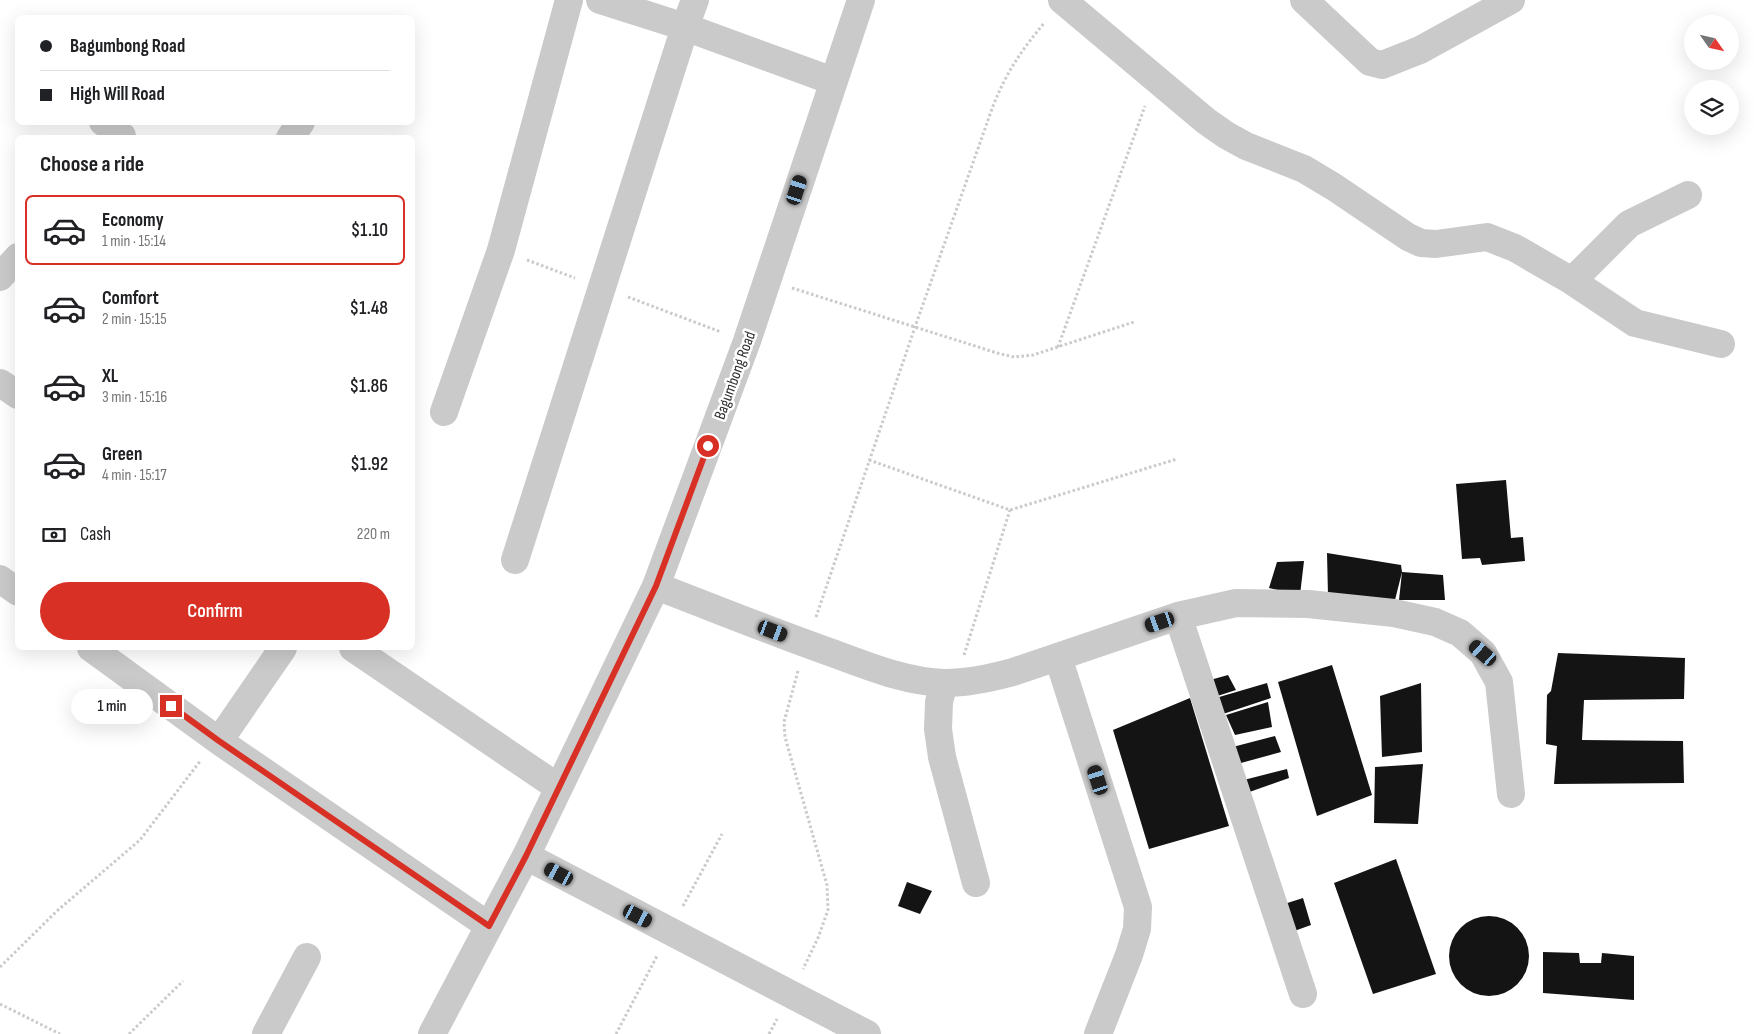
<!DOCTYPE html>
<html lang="en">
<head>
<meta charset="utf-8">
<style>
	body { margin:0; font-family:"Sofia Sans Condensed",sans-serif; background:#f6f6f6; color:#202124; height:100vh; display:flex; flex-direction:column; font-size:19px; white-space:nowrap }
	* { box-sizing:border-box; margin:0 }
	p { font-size:16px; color:#757577 }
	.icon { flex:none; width:28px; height:28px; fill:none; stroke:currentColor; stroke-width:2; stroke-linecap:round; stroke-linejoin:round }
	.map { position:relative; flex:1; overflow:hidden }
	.details { position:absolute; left:15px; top:135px; width:400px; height:515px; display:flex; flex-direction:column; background:#fff; border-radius:8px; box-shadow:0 5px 20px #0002 }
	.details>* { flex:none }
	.guide { position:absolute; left:15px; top:15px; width:400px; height:110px; border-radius:8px; box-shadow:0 5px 20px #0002; display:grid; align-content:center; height:110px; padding:0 25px; background:#fff }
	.needle { width:32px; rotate:124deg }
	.tools { position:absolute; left:1684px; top:15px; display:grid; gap:10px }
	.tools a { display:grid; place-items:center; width:55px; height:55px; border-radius:50%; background:#fff; box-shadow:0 5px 20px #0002; font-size:25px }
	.end { position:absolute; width:22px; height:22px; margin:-11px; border:6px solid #d93025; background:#fff; box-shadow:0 0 0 2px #fff }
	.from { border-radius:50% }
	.bubble { position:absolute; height:35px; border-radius:18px; background:#fff; box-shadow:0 5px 20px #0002; font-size:16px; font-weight:600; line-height:35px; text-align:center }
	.car { position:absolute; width:15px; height:30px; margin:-15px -8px; border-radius:6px; box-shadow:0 0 4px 1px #0007; background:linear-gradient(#222 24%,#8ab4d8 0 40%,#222 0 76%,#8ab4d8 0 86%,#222 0) }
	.guide b { display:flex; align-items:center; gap:18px; height:48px; font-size:19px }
	.guide b+b { border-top:1px solid #e0e0e0 }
	.guide i { width:12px; height:12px; background:#202124 }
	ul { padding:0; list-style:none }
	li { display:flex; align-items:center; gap:15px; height:70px; margin:0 10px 8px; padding:0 15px; border:2px solid transparent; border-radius:8px }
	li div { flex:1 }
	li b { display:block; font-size:19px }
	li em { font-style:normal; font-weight:600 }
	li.selected { border-color:#d93025 }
	li>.icon { width:45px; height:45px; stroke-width:1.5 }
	h2 { padding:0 25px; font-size:22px; line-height:60px }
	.pay { display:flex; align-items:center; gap:12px; height:55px; padding:0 25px; font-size:19px }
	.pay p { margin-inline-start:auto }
	.primary-button { display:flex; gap:10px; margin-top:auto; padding:10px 25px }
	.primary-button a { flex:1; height:58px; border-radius:30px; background:#d93025; color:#fff; font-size:20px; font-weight:600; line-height:58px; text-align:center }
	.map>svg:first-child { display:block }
	.building { fill:#141414 }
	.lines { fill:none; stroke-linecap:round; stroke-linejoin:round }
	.path { stroke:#cacaca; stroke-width:3; stroke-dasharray:2.5 2.5; stroke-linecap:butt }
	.minor { stroke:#cacaca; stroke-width:28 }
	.route { stroke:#d93025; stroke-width:6 }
	.labels { text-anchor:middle; stroke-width:5; stroke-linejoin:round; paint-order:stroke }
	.street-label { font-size:16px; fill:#2d2d2d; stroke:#fff }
</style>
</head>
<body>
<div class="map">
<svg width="1754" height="1034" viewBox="0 0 1754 1034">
	<rect width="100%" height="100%" fill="#fff"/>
	<path class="building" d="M1506,480L1511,538L1523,537L1525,561L1482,565L1480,558L1462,559L1456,484Z
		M1327,553L1401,565L1402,572L1395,600L1328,596Z
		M1304,561L1300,595L1269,588L1277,562Z
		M1402,572L1443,575L1445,600H1399Z
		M1558,653L1685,658L1684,699L1584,700L1582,740L1683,741L1684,783L1554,784L1557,746L1546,744L1547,695L1551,691Z
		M1332,665L1372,795L1317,816L1278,682Z
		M1228,675L1236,690L1208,699L1203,682Z
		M1267,683L1271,698L1214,717L1209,700Z
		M1421,683L1422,752L1382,757L1380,696Z
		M1190,698L1229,826L1149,849L1113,730Z
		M1268,702L1272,727L1235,735L1226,715Z
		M1275,736L1281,752L1230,766L1225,749Z
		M1423,764L1418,824L1374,823L1375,767Z
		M1287,769L1289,778L1241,795L1236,782Z
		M1396,859L1436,974L1373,994L1334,883Z
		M907,882L932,891L920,914L898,906Z
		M1303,898L1311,925L1286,934L1278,906Z
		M1449 956a40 40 0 1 1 80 0a40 40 0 1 1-80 0Z
		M1543,952L1579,953L1580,963H1601L1602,953L1634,956V1000L1543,993Z"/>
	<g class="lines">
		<path class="path" d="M527,260L575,278
			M792,288L997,353L1014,357L1033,355L1134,322
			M628,297L721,332
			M1058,347L1145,106
			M869,460L1010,510L1177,459
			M816,617L915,327L993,106C1007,71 1021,51 1045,22
			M964,655L1010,510
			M798,671L784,722L785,737L827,885L828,910L818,938L803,969
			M683,906L722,834
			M0,967L58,910L140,840L201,760
			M0,1004L60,1034
			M129,1034L183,981
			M616,1034L657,956
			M769,1034L777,1019"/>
		<path class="minor" d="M600,0L685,27L833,81
			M1062,0L1206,121L1226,135L1246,146L1304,169L1334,187L1408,237L1421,243L1436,244L1487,237L1515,248L1572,281L1635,323L1721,344
			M1304,0L1370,62L1382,65L1420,50L1511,0
			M103,122L122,136
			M290,138L301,122
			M0,277L18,257
			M1572,281L1629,224L1688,195
			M0,383L18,395
			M444,412L501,250L569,0
			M515,560L685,27L695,0
			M0,579L18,592
			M656,586C716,609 775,633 835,654C870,667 907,682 945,683C968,683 991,678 1013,672L1178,616L1236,603L1308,604L1394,613L1435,622L1460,633L1483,653L1499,682L1511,794
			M1178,616L1303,994
			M91,648L219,741L489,926
			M353,648L559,788
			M1058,657L1138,907L1137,929L1129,955L1098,1034
			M944,683L939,702L938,729L942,757L976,883
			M219,741L283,648
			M526,856L867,1034
			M266,1034L307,957
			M432,1034L526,856L656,586L747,341L861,0"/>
	</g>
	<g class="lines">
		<path class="route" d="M171,706L219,741L489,926L526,856L656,586L708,446"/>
	</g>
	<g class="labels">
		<g class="street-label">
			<text transform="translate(734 375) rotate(-70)" y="6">Bagumbong Road</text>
		</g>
	</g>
</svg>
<div class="tools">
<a><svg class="needle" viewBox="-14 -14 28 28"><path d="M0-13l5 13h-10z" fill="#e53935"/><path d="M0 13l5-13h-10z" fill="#757577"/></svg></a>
<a><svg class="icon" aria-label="layers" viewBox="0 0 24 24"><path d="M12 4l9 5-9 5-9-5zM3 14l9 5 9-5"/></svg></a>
</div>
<i class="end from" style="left:708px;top:446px"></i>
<i class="end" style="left:171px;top:706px"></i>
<div class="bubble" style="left:71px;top:689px;width:82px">1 min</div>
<i class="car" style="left:797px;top:190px;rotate:18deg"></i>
<i class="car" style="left:1160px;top:622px;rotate:251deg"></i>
<i class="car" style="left:773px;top:631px;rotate:111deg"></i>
<i class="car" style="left:1483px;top:653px;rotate:311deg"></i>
<i class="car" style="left:1098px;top:780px;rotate:342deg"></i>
<i class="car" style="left:559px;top:874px;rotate:298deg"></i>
<i class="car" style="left:638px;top:916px;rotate:117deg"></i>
<div class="guide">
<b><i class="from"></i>Bagumbong Road</b>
<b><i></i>High Will Road</b>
</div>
<section class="details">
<h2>Choose a ride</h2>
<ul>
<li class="selected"><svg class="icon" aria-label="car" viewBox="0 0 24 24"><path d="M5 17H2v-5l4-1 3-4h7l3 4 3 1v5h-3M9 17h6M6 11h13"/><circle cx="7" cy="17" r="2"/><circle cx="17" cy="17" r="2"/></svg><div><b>Economy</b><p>1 min · 15:14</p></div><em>$1.10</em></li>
<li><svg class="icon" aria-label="car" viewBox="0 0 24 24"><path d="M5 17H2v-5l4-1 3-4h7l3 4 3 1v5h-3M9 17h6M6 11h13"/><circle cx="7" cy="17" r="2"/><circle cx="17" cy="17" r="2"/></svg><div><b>Comfort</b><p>2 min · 15:15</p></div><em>$1.48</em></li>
<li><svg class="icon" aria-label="car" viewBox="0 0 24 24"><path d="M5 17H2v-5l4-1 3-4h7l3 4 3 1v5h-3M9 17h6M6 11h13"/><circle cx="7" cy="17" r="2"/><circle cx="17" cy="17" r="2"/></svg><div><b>XL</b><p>3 min · 15:16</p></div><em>$1.86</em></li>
<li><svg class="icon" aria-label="car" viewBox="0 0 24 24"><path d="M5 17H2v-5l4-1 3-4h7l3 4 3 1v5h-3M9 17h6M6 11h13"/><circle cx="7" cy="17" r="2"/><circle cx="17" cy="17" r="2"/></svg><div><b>Green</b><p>4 min · 15:17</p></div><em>$1.92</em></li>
</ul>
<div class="pay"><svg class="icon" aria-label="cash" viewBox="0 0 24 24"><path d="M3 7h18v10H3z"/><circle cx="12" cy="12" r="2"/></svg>Cash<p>220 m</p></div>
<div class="primary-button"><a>Confirm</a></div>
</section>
</div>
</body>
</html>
